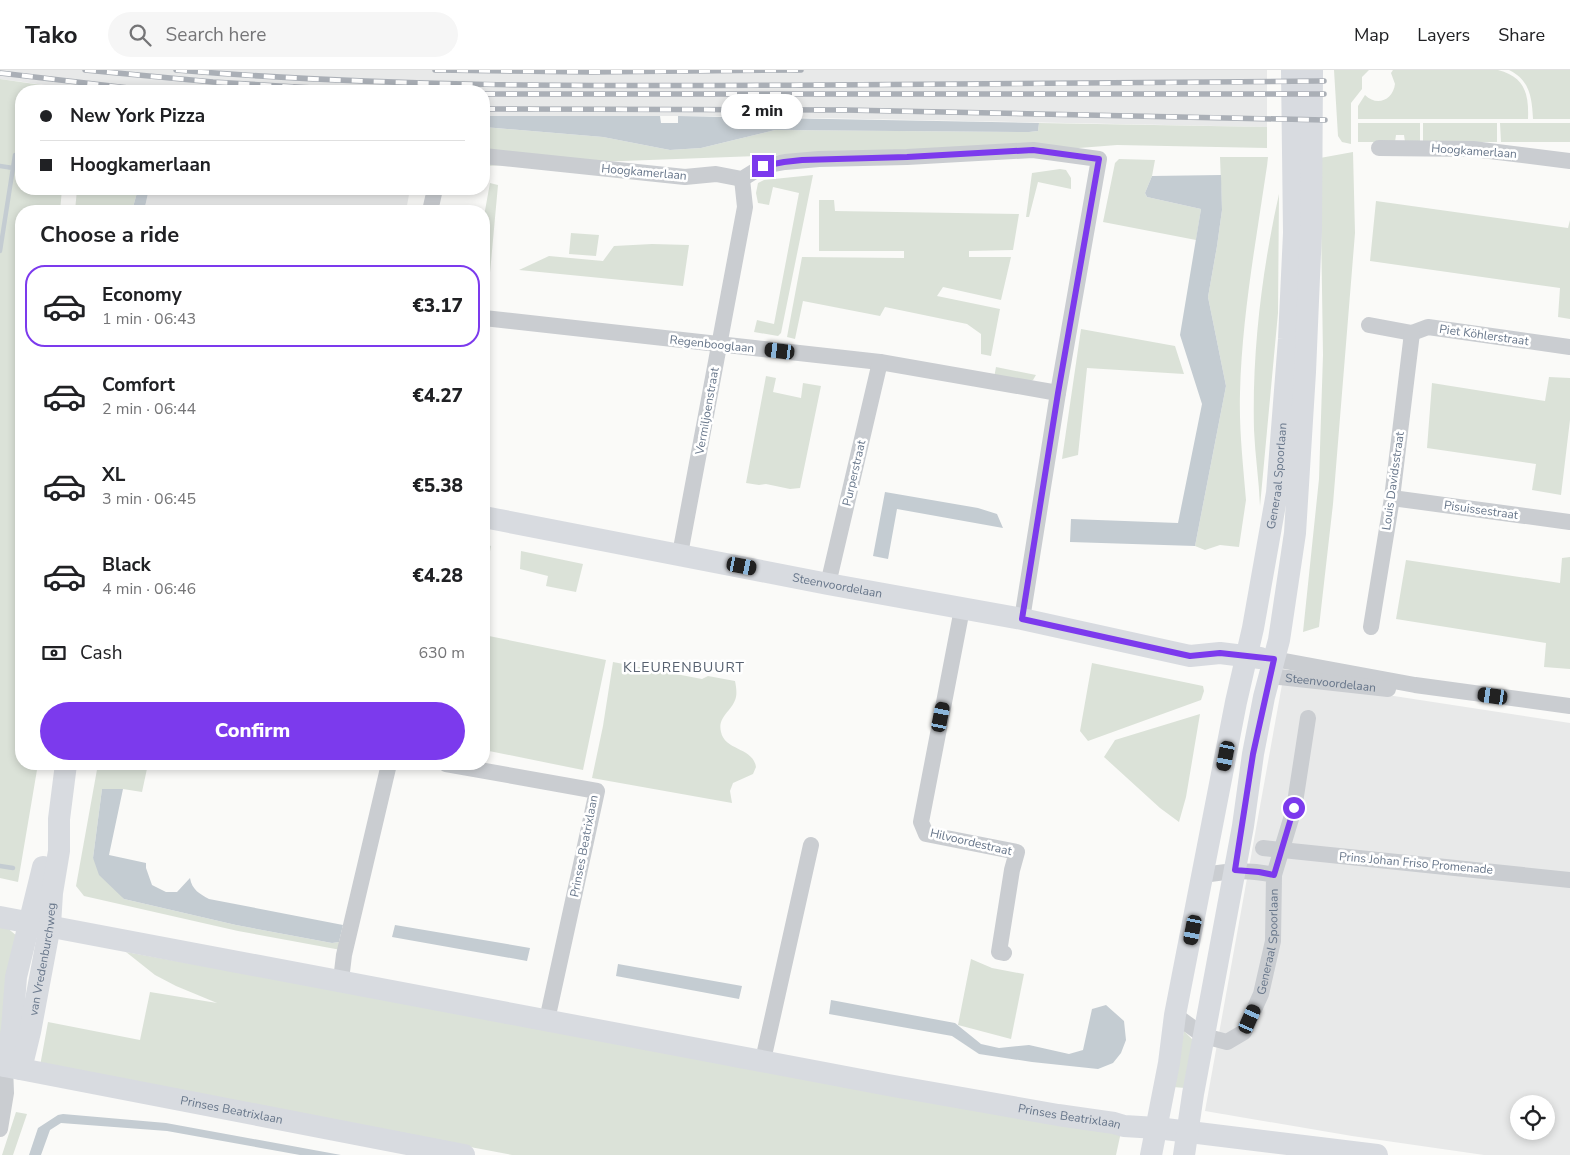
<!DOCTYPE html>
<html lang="en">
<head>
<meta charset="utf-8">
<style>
	body { margin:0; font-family:"Nunito Sans",sans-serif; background:#f6f6f6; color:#202124; height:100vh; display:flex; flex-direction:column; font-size:19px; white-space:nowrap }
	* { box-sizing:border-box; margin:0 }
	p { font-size:16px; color:#757577 }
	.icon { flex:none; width:28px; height:28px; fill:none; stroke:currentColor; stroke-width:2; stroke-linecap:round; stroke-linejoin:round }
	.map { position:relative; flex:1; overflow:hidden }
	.side { position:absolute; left:15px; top:135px; width:475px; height:565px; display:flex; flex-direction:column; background:#fff; border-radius:20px; box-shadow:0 2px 8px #0003 }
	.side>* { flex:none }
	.guide { position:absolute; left:15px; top:15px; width:475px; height:110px; border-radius:20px; box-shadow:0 2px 8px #0003; display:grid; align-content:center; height:110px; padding:0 25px; background:#fff }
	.buttons { position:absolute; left:1510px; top:1025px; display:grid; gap:10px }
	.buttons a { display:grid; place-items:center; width:45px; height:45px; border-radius:50%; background:#fff; box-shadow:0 2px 8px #0003; font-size:25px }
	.end { position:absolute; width:22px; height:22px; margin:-11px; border:6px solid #7c3aed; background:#fff; box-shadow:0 0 0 2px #fff }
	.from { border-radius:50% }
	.bubble { position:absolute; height:35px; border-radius:18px; background:#fff; box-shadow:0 2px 8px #0003; font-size:16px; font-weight:800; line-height:35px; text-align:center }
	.car { position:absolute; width:15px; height:30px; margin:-15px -8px; border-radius:6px; box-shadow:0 0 4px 1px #0007; background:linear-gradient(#222 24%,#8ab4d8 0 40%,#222 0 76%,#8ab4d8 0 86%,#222 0) }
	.guide b { display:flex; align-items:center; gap:18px; height:48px; font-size:19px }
	.guide b+b { border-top:1px solid #e0e0e0 }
	.guide i { width:12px; height:12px; background:#202124 }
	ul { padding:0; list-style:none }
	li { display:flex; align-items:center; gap:15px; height:82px; margin:0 10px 8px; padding:0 15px; border:2px solid transparent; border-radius:20px }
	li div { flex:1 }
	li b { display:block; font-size:19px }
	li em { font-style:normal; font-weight:800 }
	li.current { border-color:#7c3aed }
	li>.icon { width:45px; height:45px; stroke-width:1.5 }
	h2 { padding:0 25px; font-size:22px; line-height:60px }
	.pay { display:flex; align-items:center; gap:12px; height:55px; padding:0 25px; font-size:19px }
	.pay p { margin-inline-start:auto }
	.primary-button { display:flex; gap:10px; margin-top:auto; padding:10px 25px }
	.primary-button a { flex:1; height:58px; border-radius:30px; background:#7c3aed; color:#fff; font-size:20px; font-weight:800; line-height:58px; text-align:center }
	header { display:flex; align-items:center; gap:30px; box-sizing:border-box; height:70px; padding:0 25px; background:#fff; border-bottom:1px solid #e0e0e0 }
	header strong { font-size:24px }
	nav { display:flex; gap:28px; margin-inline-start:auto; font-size:18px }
	.search { width:350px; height:45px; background:#f6f6f6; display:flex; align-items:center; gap:12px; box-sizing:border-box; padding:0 18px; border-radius:28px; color:#757577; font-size:19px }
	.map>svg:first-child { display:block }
	.built { fill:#e8e9e9; fill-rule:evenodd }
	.green { fill:#dbe2d8 }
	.water { fill:#c4ccd2 }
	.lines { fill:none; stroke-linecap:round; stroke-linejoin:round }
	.stream { stroke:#c4ccd2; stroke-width:4.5 }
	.street { stroke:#cacdd1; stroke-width:16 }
	.secondary { stroke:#d8dbe0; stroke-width:22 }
	.rail-casing { stroke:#aaafb6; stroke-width:5.5 }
	.rail { stroke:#fff; stroke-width:4; stroke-dasharray:11; stroke-linecap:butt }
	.route { stroke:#7c3aed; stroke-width:6 }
	.labels { text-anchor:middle; stroke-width:5; stroke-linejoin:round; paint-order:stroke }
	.street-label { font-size:12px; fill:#67768a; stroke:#fff }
	.neighbourhood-label { font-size:14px; letter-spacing:1px; fill:#56606f; stroke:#fff }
</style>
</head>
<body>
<header>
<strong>Tako</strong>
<div class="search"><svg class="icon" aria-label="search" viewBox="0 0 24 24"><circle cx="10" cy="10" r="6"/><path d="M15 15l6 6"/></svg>Search here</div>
<nav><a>Map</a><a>Layers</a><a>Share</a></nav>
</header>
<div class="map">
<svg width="1570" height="1085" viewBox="0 0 1570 1085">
	<rect width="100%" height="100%" fill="#fafaf8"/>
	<path class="built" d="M0,0H1267V57L713,46H484V21H90L0,9Z
		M149,119H410L406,141H144Z
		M1283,609L1570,653V1085H1484L1352,1066L1205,1041ZM1519,1034H1546V1061H1519Z"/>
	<path class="green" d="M1334,0H1369L1362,7V19L1351,33V74L1342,72L1338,66Z
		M1393,0H1498C1525,7 1529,24 1528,49H1358V36L1365,25C1377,37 1393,30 1395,14L1391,3Z
		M1509,0H1570V49H1533C1532,28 1530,10 1509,0Z
		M0,9L69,19L68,21H21V119H62L60,141H21V694H38L18,812L0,808Z
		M1039,53L1267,57V78L1117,75L1066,79L1033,76L484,96V57L603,67L670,80L701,78L775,60L1029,62L1038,61Z
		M1358,53H1420V72H1405L1404,65H1396L1395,72H1358Z
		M1423,53H1497V72H1423Z
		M1500,53H1570V72H1501Z
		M1353,82L1355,163L1333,434L1319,557L1303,562L1319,409L1323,285L1320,88Z
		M1220,87H1268L1267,96C1256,171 1242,246 1240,323C1239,359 1243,394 1246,430L1239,477L1220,475L1205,480L1195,476L1226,316L1208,227L1217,176L1222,140Z
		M1119,89L1155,90L1152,106L1145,123L1147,127L1201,139L1196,170L1103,152L1115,93Z
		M1060,99L1066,100L1071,108V119L1038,112L1029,147H1026L1032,103Z
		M813,105L781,263L778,266L754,262L757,250L774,254L799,123L773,117L769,135L758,133L756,123L758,113L764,110Z
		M490,113L498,115L488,225H484V146Z
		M77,119H138L132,141H75Z
		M1279,124L1278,243L1260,436C1259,410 1255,385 1254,360C1252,281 1262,200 1279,124Z
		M819,130H834L835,141L1019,144L1013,180L969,181V187H1011L1001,230L943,217L937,226L1000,239L991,286L981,284V264L967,254L885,237L880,246L803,231L795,269L787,267L802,187L904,188V181H819Z
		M1376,131L1568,158L1570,150V249L1558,247L1560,218L1370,191Z
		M571,163L599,165L596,186L569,184Z
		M652,174L689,175L683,216L519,200L549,186L603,191L614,176Z
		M1081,259L1175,276L1184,304L1087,298L1078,385L1062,389Z
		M996,297L1036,305L1033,310L1028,313L994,308Z
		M766,306L776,308L773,322L801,328L803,313L821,316L800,418L790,419L766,414L759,415L746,413Z
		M1549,307L1570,308V350L1561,425L1532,420L1536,394L1427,378L1432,313L1545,331Z
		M484,474L491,476L488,493L484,492Z
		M521,481L583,494L576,522L546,516L548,506L520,499Z
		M1570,487V599L1544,597L1546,573L1396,549L1406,490L1560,513L1562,488Z
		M484,565L606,590L583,700L484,680Z
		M613,592L702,609L708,606L735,611C736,616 737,622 736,627C733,641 717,646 721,662C725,681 753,677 756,697L753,704L733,713L730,721L732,733L592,708L603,656Z
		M1092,593L1203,616L1204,621L1201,630L1088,671L1080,661Z
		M1200,644L1186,727L1179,752L1160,738L1104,687L1115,670Z
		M98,694H148L142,722L123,719H102L93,788L124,829L236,855L332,873L339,872L341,880L238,861L84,826L76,816Z
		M0,856L6,857L22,870L0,972Z
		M126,882L1121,1062L1116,1085H512L40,996L48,952L140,970L150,922L217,933L176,916L155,905Z
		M971,889L992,898L1024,904L1011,969L958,955Z
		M1184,961L1194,971L1185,1018L1173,1017Z
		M16,1042L27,1044L13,1085H2Z"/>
	<path class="water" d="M484,46H660L661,53H678V46L1039,53L1038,61L1029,62L775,60L701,78L670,80L603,67L484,57Z
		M1221,105L1222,140L1217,176L1208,227L1226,316L1195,476L1070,472L1071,449L1178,453L1202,334L1180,265L1201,139L1147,127L1145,123L1152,106Z
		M138,119H149L144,141H132Z
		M885,422L978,438L997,444L1003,458L897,439L888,489L873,486Z
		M102,719H123L109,785L146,793V798L152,815L166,822H177L190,808C192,820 200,824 209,829L343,855L339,872L332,873L236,855L124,829L99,805L93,788Z
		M395,855L530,878L527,891L392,867Z
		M618,894L742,916L739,929L616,906Z
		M831,930L955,953L981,974L999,978L1029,975L1069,984L1083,980L1092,939L1106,935L1124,951L1126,970L1121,983L1113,993L1098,999L1032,992L979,984L952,966L829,944Z
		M63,1044L166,1053L341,1085H300L167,1061L61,1053L50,1060L41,1085H29L38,1058L58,1045Z"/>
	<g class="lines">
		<path class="stream" d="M0,96L13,98
			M0,181L15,85
			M0,796L13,798"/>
		<g class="street">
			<path d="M1379,78L1473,79L1570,91"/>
			<path d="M484,86L685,107L716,104L742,109L763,96L785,92L819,89L907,87L1033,80L1099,89L1058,323L1022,549"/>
			<path d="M430,141L435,119"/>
			<path d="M484,248L880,292L1058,323"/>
			<path d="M1369,255L1412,263L1428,257L1570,277"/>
			<path d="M1392,428L1570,452"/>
			<path d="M680,484L745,137L742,109"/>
			<path d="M828,514L880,292"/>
			<path d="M962,539L921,752L926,764L1017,782L1012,800L999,882L1004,883"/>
			<path d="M1371,557L1392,428L1412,263"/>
			<path d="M1274,589L1415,615L1570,636"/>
			<path id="s1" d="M1270,606L1388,619"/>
			<path d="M446,694L597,721L547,950"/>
			<path d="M1263,778L1570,810"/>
			<path d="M1274,805L1294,739L1308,648"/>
			<path d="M341,910L344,885L389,694"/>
			<path id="s2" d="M1175,945L1204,966L1227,972L1244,962L1261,924L1273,871L1274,805C1248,799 1230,801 1203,805"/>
			<path d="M763,990L811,775"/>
			<path d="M0,1059L6,1023L5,996"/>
		</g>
		<g class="secondary">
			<path id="s3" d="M484,447L828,514L1022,549L1190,586L1220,583L1260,588"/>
			<path id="s4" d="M0,847L888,1015L1058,1045L1114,1053L1124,1056L1157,1058L1377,1085"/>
			<path id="s5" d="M0,995L464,1085"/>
			<path d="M5,996L12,959L16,907L43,797"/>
			<path id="s6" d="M21,999L30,962L50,855L52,823L59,781V749L66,694"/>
			<path id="s7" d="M1151,1085L1169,993L1175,945L1236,632L1253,558L1277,423L1289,269L1294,163L1292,0"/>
			<path d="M1184,1085L1193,1024L1243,756L1253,684L1264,627L1279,570L1295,463L1305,302L1311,160L1312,0"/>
		</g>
		<g class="rail-casing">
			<path id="rail" d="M85,0L213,12L365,21
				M176,0C393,18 610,16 828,15C994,14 1159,13 1324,11
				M435,0L590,2L801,0
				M0,3L154,21
				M484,24H1324
				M484,39L845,40L1325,50"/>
		</g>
		<use href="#rail" class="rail"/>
	</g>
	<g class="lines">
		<path class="route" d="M763,96L784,92L802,90L907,87L1033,80L1099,89L1058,323L1022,549L1190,586L1220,583L1274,589L1253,684L1235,800L1259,802L1274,805L1294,738"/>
	</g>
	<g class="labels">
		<g class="street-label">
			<text transform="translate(1474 81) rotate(4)" y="4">Hoogkamerlaan</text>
			<text transform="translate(644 102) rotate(5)" y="4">Hoogkamerlaan</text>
			<text transform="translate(1484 265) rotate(8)" y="4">Piet Köhlerstraat</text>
			<text transform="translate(712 274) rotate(6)" y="4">Regenbooglaan</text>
			<text transform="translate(707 341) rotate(-80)" y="4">Vermiljoenstraat</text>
			<text transform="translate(854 403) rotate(-77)" y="4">Purperstraat</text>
			<text dy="4" stroke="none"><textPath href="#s7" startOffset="691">Generaal Spoorlaan</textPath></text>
			<text transform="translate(1393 411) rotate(-82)" y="4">Louis Davidsstraat</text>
			<text transform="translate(1481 440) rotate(8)" y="4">Pisuissestraat</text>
			<text dy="4" stroke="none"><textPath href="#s3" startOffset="360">Steenvoordelaan</textPath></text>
			<text dy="4" stroke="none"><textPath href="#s1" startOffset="61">Steenvoordelaan</textPath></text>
			<text transform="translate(971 772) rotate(13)" y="4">Hilvoordestraat</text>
			<text transform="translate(584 776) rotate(-79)" y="4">Prinses Beatrixlaan</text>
			<text transform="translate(1416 793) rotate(5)" y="4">Prins Johan Friso Promenade</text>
			<text dy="4" stroke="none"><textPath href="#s2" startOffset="174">Generaal Spoorlaan</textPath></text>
			<text dy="4" stroke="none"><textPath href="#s6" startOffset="112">van Vredenburchweg</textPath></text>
			<text dy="4" stroke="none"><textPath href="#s5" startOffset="236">Prinses Beatrixlaan</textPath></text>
			<text dy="4" stroke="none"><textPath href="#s4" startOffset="1088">Prinses Beatrixlaan</textPath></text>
		</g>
		<g class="neighbourhood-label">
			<text x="684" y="602">KLEURENBUURT</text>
		</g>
	</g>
</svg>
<div class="buttons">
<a><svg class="icon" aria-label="locate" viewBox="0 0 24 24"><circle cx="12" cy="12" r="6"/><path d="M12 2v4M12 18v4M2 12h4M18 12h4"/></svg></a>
</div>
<i class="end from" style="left:1294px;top:738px"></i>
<i class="end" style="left:763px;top:96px"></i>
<div class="bubble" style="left:721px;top:24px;width:82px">2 min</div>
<i class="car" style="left:780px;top:281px;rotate:277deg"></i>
<i class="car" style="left:742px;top:496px;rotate:101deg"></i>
<i class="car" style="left:1493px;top:626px;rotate:278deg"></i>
<i class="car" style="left:941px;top:647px;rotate:11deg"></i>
<i class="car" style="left:1226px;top:686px;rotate:191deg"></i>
<i class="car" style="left:1193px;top:860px;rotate:191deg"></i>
<i class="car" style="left:1250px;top:949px;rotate:24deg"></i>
<div class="guide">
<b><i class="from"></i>New York Pizza</b>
<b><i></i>Hoogkamerlaan</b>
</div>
<section class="side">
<h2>Choose a ride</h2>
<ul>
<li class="current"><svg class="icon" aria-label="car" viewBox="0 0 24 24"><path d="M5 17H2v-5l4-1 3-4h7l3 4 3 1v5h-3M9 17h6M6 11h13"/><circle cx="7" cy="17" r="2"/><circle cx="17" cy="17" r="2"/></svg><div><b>Economy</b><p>1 min · 06:43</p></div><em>€3.17</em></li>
<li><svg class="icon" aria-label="car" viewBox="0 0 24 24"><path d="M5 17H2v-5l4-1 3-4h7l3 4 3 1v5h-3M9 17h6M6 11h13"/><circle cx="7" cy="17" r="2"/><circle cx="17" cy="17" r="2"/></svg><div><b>Comfort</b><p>2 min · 06:44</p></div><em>€4.27</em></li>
<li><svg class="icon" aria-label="car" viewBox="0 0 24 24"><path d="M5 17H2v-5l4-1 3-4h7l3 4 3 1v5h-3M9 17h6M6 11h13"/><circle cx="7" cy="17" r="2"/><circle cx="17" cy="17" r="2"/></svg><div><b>XL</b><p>3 min · 06:45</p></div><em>€5.38</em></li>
<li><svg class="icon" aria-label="car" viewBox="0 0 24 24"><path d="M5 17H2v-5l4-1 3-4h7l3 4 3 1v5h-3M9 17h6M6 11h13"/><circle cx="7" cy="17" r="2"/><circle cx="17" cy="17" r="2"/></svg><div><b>Black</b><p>4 min · 06:46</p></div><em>€4.28</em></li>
</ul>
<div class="pay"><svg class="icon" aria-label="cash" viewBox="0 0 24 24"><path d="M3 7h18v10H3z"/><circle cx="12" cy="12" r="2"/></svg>Cash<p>630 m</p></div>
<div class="primary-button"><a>Confirm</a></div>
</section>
</div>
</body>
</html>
